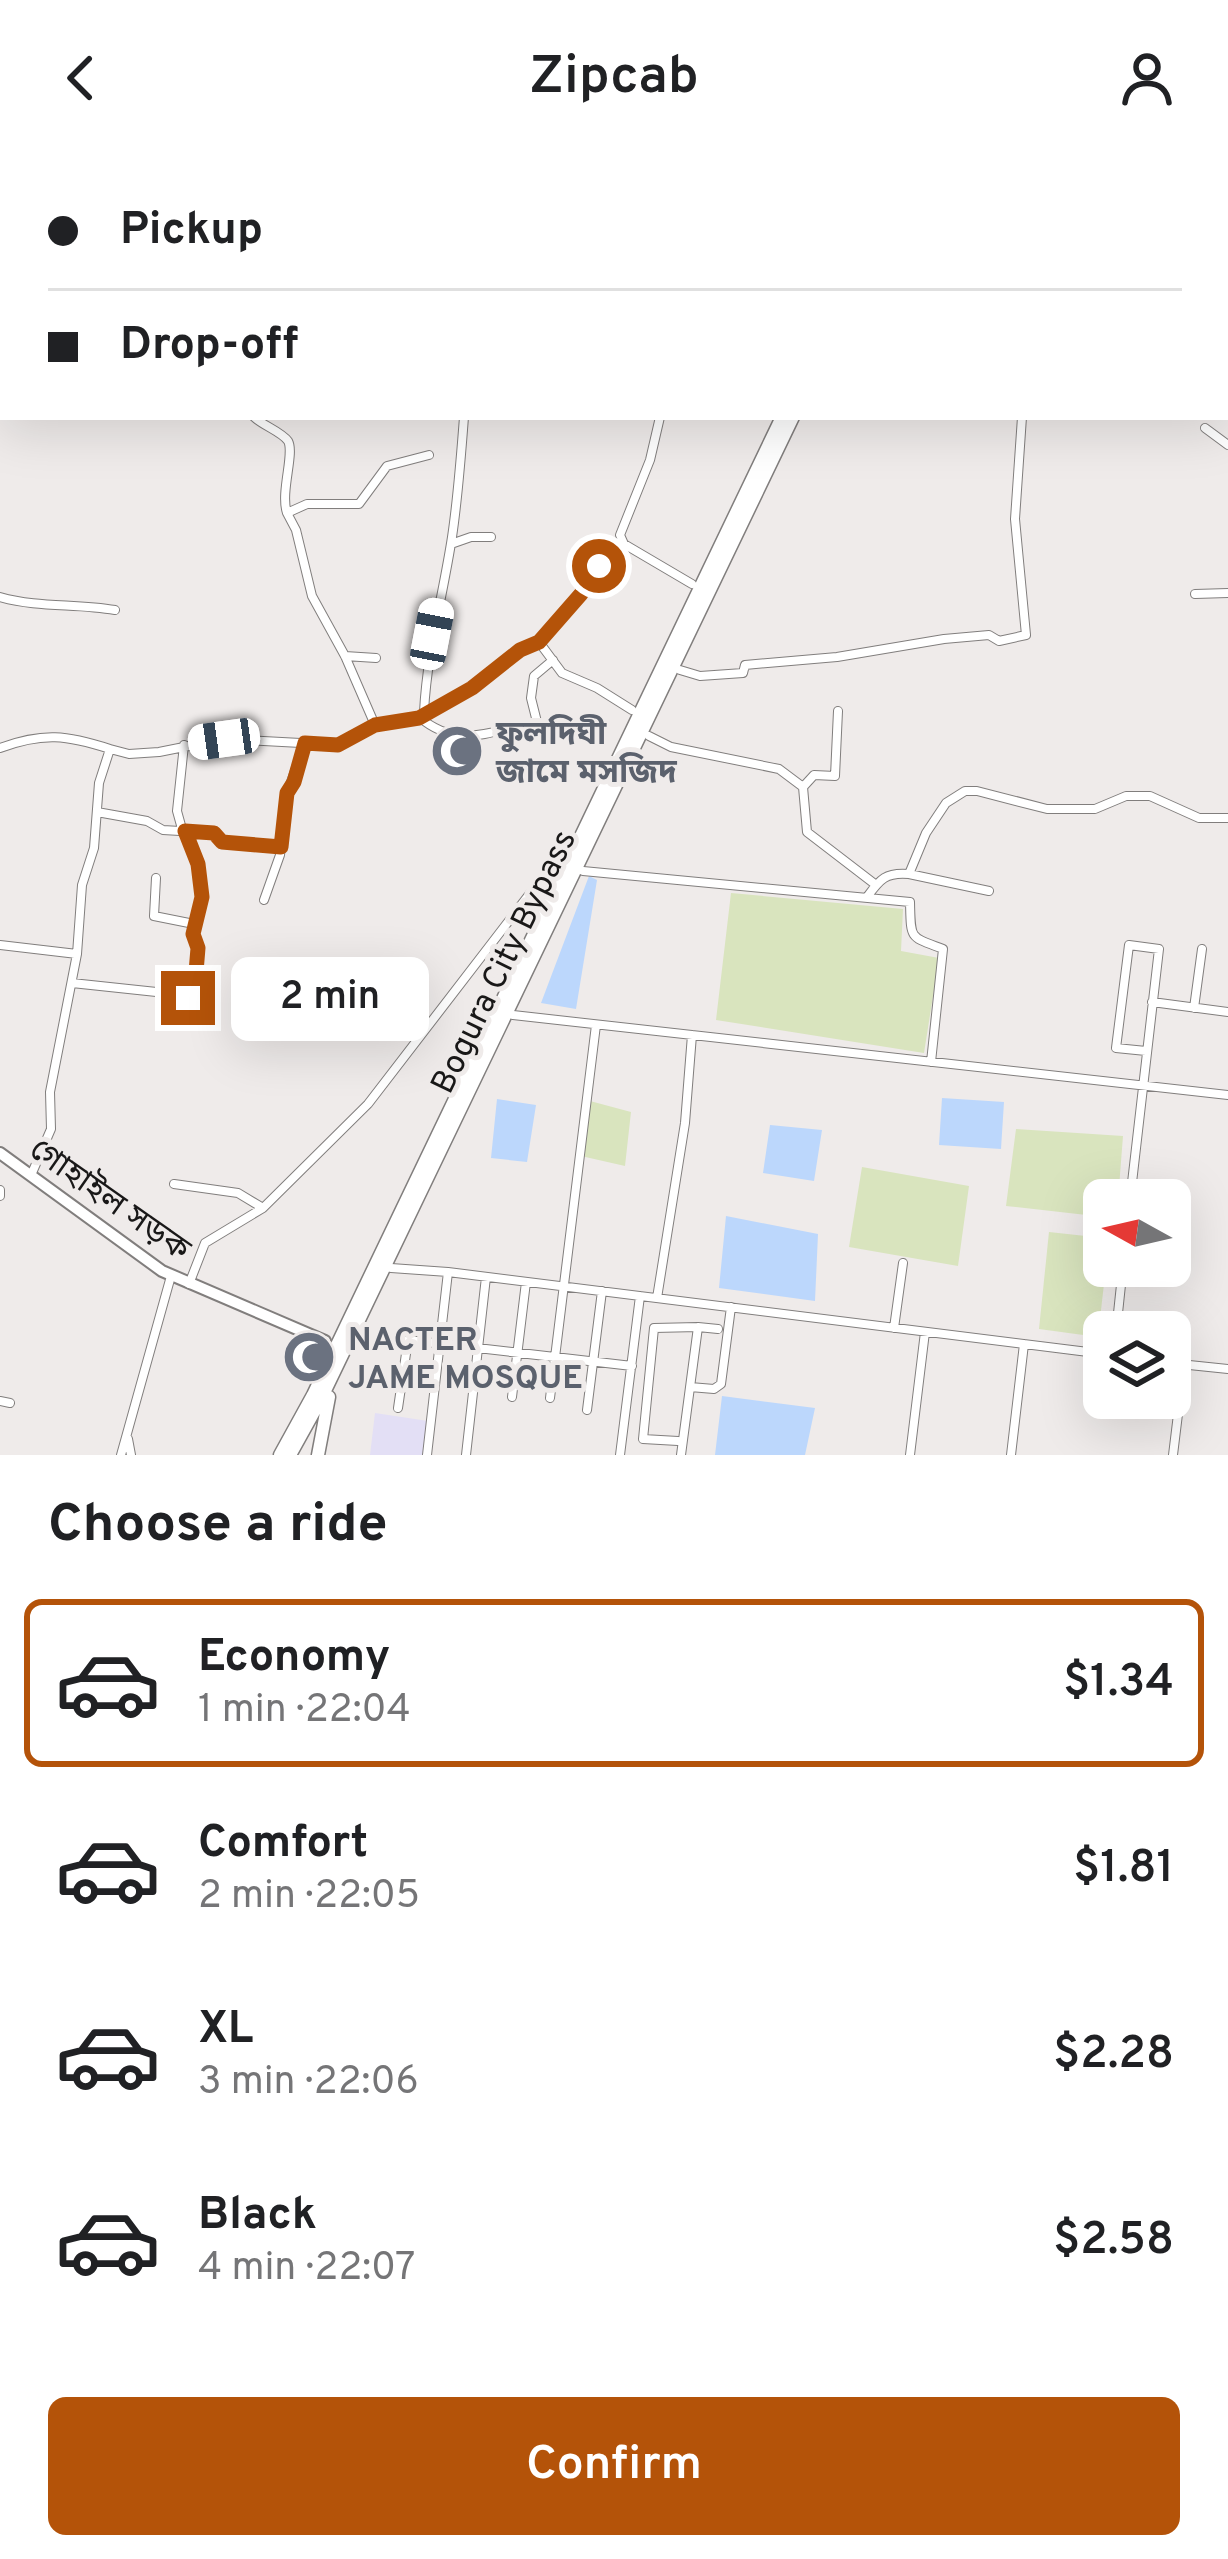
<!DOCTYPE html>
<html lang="en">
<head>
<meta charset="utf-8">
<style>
	body { margin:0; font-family:Overpass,"Noto Sans Bengali",sans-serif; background:#f6f6f6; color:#202124; height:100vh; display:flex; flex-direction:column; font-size:45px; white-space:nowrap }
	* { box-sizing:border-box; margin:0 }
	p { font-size:39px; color:#757577 }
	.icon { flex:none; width:66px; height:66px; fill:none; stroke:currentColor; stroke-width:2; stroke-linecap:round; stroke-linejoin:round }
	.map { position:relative; height:1299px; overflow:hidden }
	.details { display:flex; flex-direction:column; background:#fff; flex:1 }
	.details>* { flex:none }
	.top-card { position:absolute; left:0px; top:0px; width:1230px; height:264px; box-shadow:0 12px 48px #0002; display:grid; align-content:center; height:264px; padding:0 48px; background:#fff }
	.needle { width:78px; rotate:278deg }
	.buttons { position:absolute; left:1083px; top:1023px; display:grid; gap:24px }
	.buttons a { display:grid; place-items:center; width:108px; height:108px; border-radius:18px; background:#fff; box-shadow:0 12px 48px #0002; font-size:60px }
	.end { position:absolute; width:54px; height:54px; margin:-27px; border:15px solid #b45309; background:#fff; box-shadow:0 0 0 6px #fff }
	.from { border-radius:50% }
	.bubble { position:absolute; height:84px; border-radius:18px; background:#fff; box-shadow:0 12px 48px #0002; font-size:39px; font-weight:600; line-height:84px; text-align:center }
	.car { position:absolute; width:36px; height:72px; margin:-36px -18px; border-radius:15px; box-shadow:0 0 9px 3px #0007; background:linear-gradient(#fff 24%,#345 0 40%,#fff 0 76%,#345 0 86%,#fff 0) }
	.top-card b { display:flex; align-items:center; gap:42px; height:114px; font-size:45px }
	.top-card b+b { border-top:3px solid #e0e0e0 }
	.top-card i { width:30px; height:30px; background:#202124 }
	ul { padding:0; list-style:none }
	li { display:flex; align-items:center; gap:36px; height:168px; margin:0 24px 18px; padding:0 24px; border:6px solid transparent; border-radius:18px }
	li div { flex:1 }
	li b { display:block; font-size:45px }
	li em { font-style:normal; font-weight:600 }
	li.active { border-color:#b45309 }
	li>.icon { width:108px; height:108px; stroke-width:1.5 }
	h2 { padding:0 48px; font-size:54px; line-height:144px }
	.primary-button { display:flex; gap:24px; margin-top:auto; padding:24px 48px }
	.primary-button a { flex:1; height:138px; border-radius:18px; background:#b45309; color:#fff; font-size:48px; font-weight:600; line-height:138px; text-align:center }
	header { display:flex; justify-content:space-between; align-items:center; height:156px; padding:0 48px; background:#fff; font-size:54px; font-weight:600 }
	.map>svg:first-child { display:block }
	.education { fill:#e3dff5 }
	.green { fill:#d9e4be }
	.water { fill:#bcd7fc }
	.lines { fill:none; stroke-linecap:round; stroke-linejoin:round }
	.canal { stroke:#bcd7fc; stroke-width:8 }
	.minor-casing { stroke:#817e7d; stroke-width:10 }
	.major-casing { stroke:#817e7d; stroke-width:14 }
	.highway-casing { stroke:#817e7d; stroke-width:15 }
	.minor { stroke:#fff; stroke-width:8 }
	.major { stroke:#fff; stroke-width:10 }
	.highway { stroke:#fff; stroke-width:12 }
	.route { stroke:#b45309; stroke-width:15 }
	.labels { text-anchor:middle; stroke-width:10; stroke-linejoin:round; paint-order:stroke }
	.worship-label { font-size:33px; font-weight:bold; fill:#5b616d; stroke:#efebea; text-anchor:start }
	.street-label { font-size:33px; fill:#191818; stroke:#efebea }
</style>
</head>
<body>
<header><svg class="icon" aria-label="back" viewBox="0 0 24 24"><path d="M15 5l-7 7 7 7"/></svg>Zipcab<svg class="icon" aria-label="person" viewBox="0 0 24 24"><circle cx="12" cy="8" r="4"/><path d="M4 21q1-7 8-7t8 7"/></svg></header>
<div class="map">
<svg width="1228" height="1299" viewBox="0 0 1228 1299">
	<rect width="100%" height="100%" fill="#efebea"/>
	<path class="education" d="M375,1257L428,1265L423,1299H370Z"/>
	<path class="green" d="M731,737L903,753L901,795L939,802L924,897L716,864Z
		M590,945L631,956L625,1010L581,1000Z
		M1016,973L1123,980L1118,1044H1104V1061L1006,1050Z
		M862,1011L969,1030L958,1110L849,1091Z
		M1049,1076L1104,1082L1106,1110L1098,1181L1039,1173Z"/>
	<path class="water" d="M589,720L597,724L576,853L541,847Z
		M942,942L1004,946L1001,993L939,989Z
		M497,943L536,949L527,1006L491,1002Z
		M770,969L822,974L814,1025L763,1017Z
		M726,1060L818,1078L815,1145L719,1132Z
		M722,1240L815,1252L805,1299H715Z"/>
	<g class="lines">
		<path class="canal" d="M918,0L919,3
			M859,3L863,0
			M1016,3L1019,0
			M0,172H3"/>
		<g class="minor-casing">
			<path id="minor" d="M112,0L116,3
				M556,3V0
				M254,261C262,269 282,276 288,285C295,297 280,336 287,357L307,348H359L387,310L429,299
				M660,261L650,304L620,379L624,388L692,428
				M1205,272L1228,289
				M287,357L296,374L312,440L345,500L375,569
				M451,388L471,381H491
				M1195,438L1228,437
				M0,441C39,452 76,447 115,454
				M540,486C569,452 592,418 622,385
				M345,500L376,502
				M680,514L700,520L743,517L745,509L837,501L944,483L989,479L999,485L1026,479L1015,363L1022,261
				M424,556C427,496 443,440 452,381C458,341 461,301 464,261
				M423,557L473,532L520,493L539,486L562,517L597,532L632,554
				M649,580L671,591L779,613L803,631L807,676L876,729
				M0,592C43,576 67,579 110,593L99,627L94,692L82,729L77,798L50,936L51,973L32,1017
				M110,593L129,598L159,596L224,583L338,589L375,569L419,561C460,595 490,574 537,566L531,542L534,520L553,504
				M803,631L814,619L835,620L838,555
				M97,656L147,665L163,674L214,677L222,686L281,691
				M182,673L177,655L184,589
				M583,715L910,746C911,784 909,780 943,793L931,906
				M909,718L989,735
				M156,722L154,760L194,768
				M867,741C880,723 886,716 909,718L926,677L946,647L965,635H977L1047,653H1095L1126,640H1150L1199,662H1228
				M264,744L280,699L287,637L305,587
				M0,789L77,798
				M72,827L194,840L198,792L193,778L202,741L198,708L185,675
				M1152,846L1228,856
				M1194,852L1202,793
				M513,859L1228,939
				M174,1028L238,1037L263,1052
				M0,1034V1040
				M1130,1044L1159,793L1129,789L1116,892L1146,895
				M391,1112L448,1116L1104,1198
				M189,1128L205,1087L263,1052L368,948L548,714L557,711
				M657,1142L685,967L692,879
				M894,1172L903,1107
				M1116,1176L1123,1110
				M1170,1207L1228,1213
				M690,1231L714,1233L721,1228L731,1151
				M512,1241L526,1126
				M550,1242L596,869
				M0,1245L10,1247
				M398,1252L408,1184L632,1210
				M587,1254L602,1135
				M128,1283L131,1299
				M678,1285L643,1283L654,1172L698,1171
				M121,1299L171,1120
				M427,1299L448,1116
				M466,1299L486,1121
				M620,1299L640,1140
				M681,1299L698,1171L718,1173
				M910,1299L925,1176
				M1011,1299L1024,1188
				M1173,1299L1184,1209"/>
		</g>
		<g class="major-casing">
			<path id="major" d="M0,997L162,1115L325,1185"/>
		</g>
		<g class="highway-casing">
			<path id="highway" d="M970,3L973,0
				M984,3L987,0
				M280,1299L313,1239L782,261
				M290,1299L321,1243L793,261
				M318,1299L329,1241"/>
		</g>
		<use href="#minor" class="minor"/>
		<use href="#major" class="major"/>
		<use href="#highway" class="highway"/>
	</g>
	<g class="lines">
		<path class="route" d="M188,842L194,840L198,792L193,778L202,741L198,708L185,675L214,677L222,686L281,691L287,637L294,626L305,587L338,589L375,569L419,562L472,532L520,494L539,486L581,438L599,410"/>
	</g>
	<defs>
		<g id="mosque-disc" transform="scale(2.7)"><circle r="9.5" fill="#6b7280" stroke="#efebea"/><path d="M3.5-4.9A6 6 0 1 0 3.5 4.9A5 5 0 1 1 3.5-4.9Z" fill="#fff"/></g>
	</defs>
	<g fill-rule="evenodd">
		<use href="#mosque-disc" x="457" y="595"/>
		<use href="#mosque-disc" x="309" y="1201"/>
	</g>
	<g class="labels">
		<g class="worship-label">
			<text x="496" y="588">ফুলদিঘী<tspan x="496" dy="38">জামে মসজিদ</tspan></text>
			<text x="348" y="1194">NACTER<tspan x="348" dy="38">JAME MOSQUE</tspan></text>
		</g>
		<g class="street-label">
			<text transform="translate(502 805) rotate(-64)" y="12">Bogura City Bypass</text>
			<text transform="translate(111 1042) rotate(35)" y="12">গোহাইল সড়ক</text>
		</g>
	</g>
</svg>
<div class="buttons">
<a><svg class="needle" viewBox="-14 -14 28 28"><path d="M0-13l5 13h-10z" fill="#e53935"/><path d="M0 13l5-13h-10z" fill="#757577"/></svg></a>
<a><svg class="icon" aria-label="layers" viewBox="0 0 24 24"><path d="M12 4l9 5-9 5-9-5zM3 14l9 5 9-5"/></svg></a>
</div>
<i class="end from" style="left:599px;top:410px"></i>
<i class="end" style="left:188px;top:842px"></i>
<div class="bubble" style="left:231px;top:801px;width:198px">2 min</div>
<i class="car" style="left:432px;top:478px;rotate:11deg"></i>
<i class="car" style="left:224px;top:583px;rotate:262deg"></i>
<div class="top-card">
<b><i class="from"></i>Pickup</b>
<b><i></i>Drop-off</b>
</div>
</div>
<section class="details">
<h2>Choose a ride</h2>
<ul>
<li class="active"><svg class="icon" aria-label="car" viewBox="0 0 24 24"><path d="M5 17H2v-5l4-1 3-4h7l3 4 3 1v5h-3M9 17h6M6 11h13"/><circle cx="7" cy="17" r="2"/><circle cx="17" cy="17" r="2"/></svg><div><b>Economy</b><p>1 min · 22:04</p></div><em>$1.34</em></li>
<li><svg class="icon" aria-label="car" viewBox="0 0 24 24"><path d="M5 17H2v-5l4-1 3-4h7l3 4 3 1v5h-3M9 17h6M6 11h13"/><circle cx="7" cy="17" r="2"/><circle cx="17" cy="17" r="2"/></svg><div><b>Comfort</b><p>2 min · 22:05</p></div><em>$1.81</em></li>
<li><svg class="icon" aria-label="car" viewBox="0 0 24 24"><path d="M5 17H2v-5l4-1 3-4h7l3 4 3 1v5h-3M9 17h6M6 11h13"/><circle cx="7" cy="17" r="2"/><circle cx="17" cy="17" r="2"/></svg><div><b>XL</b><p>3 min · 22:06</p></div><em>$2.28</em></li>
<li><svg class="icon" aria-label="car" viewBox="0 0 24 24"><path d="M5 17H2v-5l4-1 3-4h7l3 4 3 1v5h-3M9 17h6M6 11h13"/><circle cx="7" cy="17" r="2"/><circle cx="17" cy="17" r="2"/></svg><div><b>Black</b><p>4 min · 22:07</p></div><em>$2.58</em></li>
</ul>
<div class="primary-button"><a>Confirm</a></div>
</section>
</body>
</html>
